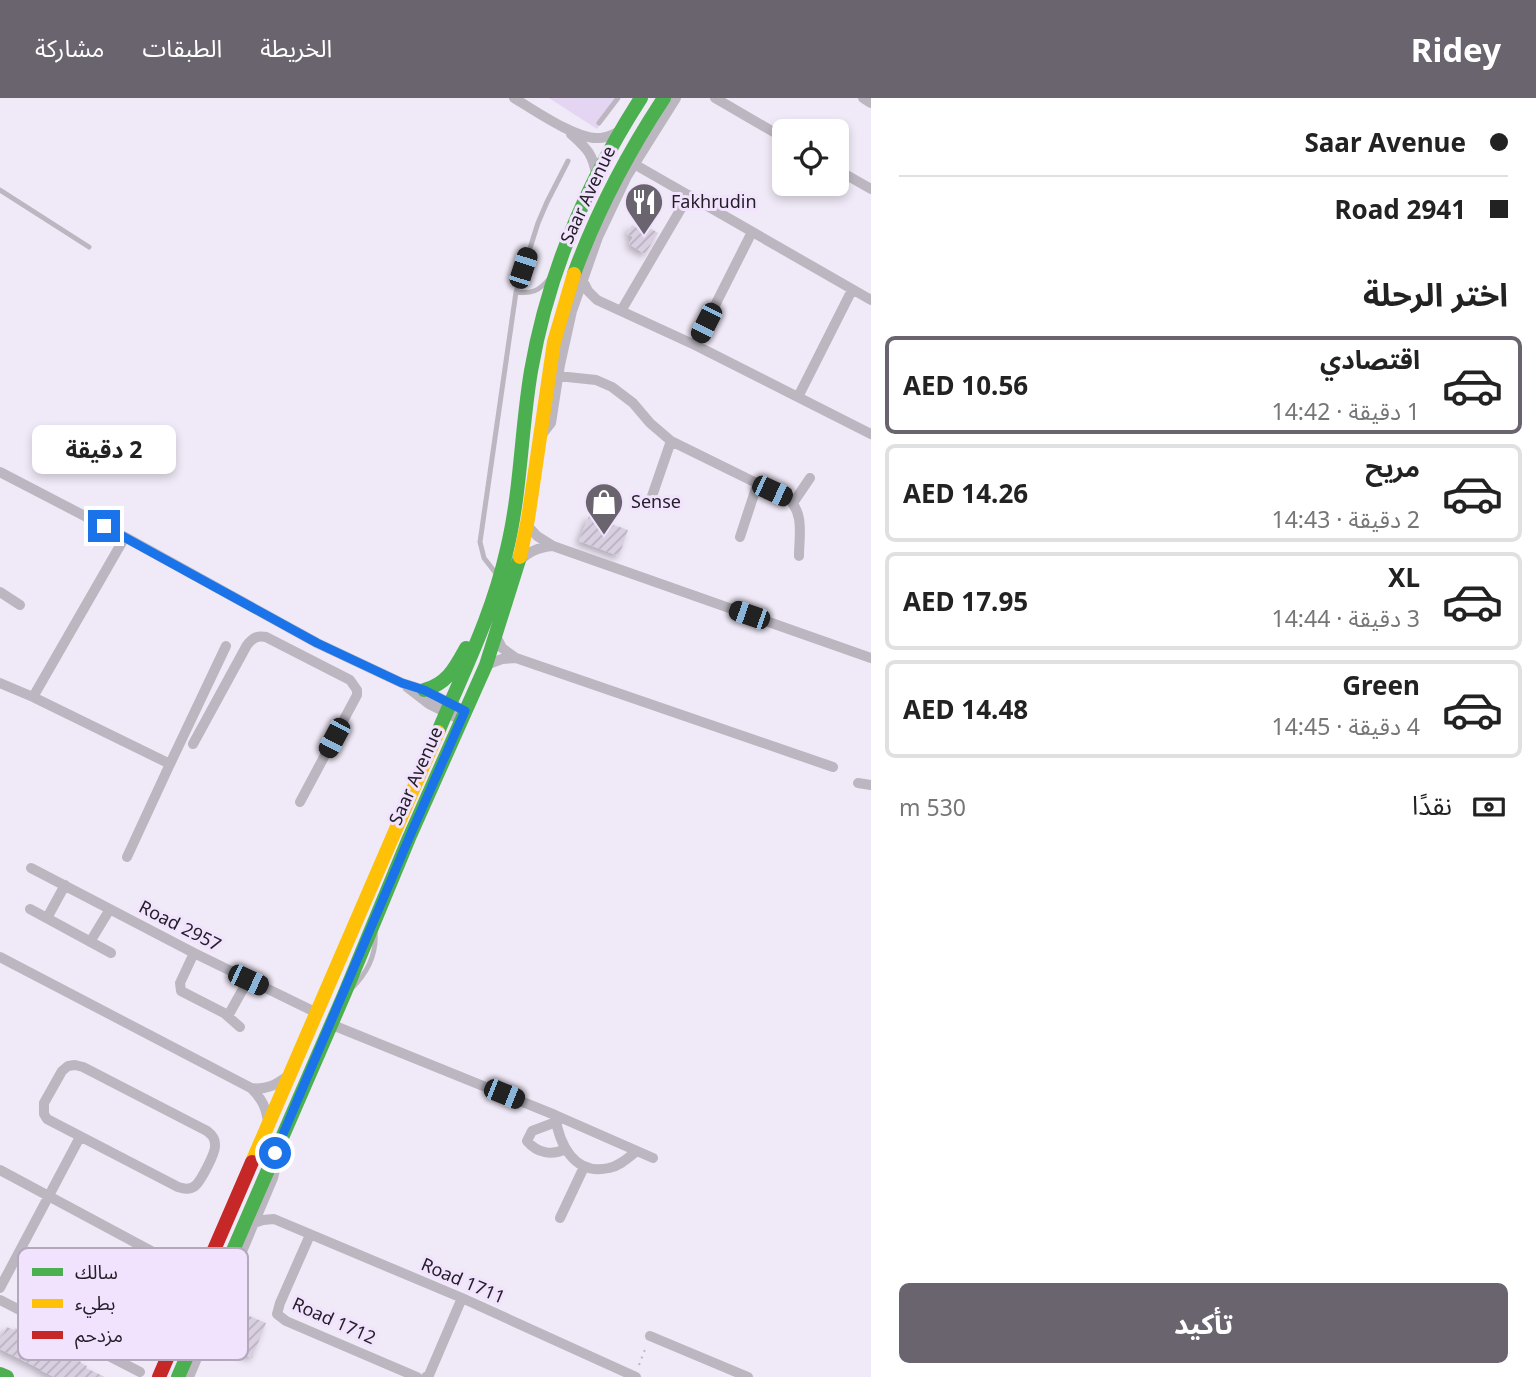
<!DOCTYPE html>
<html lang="ar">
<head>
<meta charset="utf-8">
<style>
	body { margin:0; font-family:"Noto Sans","Noto Sans Arabic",sans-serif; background:#f2f2f2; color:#222; direction:rtl; height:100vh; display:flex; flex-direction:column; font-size:26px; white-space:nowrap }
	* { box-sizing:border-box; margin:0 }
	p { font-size:23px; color:#767676 }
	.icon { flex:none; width:38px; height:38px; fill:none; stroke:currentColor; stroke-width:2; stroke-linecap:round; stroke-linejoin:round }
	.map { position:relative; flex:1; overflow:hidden; direction:ltr }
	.panel { display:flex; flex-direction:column; background:#fff; width:665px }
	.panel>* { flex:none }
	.top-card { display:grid; align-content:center; height:154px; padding:0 28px; background:#fff }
	.tools { position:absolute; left:772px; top:21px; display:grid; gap:14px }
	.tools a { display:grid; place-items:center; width:77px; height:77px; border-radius:10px; background:#fff; box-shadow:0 4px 10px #0003; font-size:35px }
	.end { position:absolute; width:32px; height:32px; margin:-16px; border:9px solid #1a73e8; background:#fff; box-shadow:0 0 0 4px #fff }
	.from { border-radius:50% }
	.bubble { position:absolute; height:49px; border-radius:10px; background:#fff; box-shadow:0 4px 10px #0003; font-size:23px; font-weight:700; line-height:49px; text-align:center; direction:rtl }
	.car { position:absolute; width:21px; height:42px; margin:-21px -10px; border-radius:9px; box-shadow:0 0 5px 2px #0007; background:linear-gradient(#222 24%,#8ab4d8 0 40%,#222 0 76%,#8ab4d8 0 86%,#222 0) }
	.top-card b { display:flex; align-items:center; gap:24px; height:66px; font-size:26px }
	.top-card b+b { border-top:2px solid #e0e0e0 }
	.top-card i { width:18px; height:18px; background:#222 }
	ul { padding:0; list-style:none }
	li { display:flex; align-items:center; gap:21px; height:98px; margin:0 14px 10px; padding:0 14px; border:4px solid #e0e0e0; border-radius:10px }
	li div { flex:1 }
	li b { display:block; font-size:26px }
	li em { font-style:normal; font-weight:700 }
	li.on { border-color:#6a646f }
	li>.icon { width:63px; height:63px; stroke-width:1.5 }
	h2 { padding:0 28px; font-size:32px; line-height:84px }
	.pay { display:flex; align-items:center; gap:18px; height:77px; padding:0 28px; font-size:26px }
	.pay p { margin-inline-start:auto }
	.primary-button { display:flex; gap:14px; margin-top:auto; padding:14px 28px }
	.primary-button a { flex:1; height:80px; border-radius:10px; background:#6a646f; color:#fff; font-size:28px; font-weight:700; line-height:80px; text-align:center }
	header { display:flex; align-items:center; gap:42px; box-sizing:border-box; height:98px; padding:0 35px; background:#6a646f; color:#fff }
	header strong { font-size:33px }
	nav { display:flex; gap:38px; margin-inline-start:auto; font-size:24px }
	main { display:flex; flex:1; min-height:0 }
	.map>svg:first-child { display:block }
	.pitch { fill:#e4d5f2 }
	.building { fill:url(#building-hatch); filter:url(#shadow) }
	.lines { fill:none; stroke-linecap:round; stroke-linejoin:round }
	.path { stroke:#bbb6c0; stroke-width:2; stroke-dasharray:2 5; stroke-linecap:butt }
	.lane { stroke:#bbb6c0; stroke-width:5 }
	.street { stroke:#bbb6c0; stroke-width:10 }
	.fast { stroke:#4caf50; stroke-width:14 }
	.slow { stroke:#ffc107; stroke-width:14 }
	.jam { stroke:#c62828; stroke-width:14 }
	.route { stroke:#1a73e8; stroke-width:9 }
	.labels { text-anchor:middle; stroke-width:6; stroke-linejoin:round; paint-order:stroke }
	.street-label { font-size:18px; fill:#221d26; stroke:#f1e3fd }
	.poi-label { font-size:18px; fill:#221d26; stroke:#f1e3fd; text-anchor:start }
	.key { fill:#f1e3fd; stroke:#b3a8bc; stroke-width:2 }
	.key-label { font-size:19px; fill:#221d26 }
</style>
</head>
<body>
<header>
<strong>Ridey</strong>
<nav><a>الخريطة</a><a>الطبقات</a><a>مشاركة</a></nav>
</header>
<main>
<section class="panel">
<div class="top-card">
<b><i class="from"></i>Saar Avenue</b>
<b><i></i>Road 2941</b>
</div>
<h2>اختر الرحلة</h2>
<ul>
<li class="on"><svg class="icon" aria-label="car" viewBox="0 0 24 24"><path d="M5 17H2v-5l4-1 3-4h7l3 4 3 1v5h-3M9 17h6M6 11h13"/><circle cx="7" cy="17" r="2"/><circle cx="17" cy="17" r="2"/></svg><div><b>اقتصادي</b><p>1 دقيقة · 14:42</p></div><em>AED 10.56</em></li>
<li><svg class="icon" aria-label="car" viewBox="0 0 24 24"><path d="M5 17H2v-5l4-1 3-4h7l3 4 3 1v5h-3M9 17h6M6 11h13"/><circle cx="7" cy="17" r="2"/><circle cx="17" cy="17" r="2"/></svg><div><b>مريح</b><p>2 دقيقة · 14:43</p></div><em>AED 14.26</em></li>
<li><svg class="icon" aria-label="car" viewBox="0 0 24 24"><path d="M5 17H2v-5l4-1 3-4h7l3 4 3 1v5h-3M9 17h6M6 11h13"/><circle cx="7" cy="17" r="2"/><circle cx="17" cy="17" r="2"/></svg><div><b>XL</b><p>3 دقيقة · 14:44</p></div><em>AED 17.95</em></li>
<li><svg class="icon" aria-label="car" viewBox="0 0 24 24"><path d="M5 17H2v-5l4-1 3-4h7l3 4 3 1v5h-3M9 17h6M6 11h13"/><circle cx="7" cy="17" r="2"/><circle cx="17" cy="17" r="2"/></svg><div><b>Green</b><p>4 دقيقة · 14:45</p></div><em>AED 14.48</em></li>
</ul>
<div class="pay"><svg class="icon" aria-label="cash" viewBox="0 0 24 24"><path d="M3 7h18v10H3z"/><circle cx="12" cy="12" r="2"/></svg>نقدًا<p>530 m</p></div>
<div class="primary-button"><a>تأكيد</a></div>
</section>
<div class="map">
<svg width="871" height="1279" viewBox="0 0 871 1279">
	<defs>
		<pattern id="building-hatch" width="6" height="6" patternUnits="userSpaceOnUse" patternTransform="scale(1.75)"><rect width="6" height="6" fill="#d8cfe0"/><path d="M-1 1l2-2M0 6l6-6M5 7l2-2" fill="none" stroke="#b9b1c0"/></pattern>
		<filter id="shadow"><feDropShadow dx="-3.5" dy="3.5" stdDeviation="3.5" flood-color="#0004"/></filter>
	</defs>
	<rect width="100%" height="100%" fill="#f0e9f7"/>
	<path class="pitch" d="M549,0H617L597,31Z"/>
	<path class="building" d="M641,125L658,135L645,156L629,146L633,139L627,136L632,127L638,131Z
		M589,418L628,432L619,458L579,443Z
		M235,1212L266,1225L252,1260L222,1246Z
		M7,1229L14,1232L15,1230L38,1241V1243L81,1264V1265L87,1268L86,1270L105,1279H54L40,1272V1271L0,1251V1242Z"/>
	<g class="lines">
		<path class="path" d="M639,1267L646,1249"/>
		<path class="lane" d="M599,25L618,0
			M0,92L89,149
			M516,194C532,196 539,193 549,181
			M498,478L484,460L480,444L516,194L538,125L547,104L568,63
			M352,890C367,875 377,856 375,833"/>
		<path class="street" d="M514,0C534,12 577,42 599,40C607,40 613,36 620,33
			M715,0L784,40
			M863,0L871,5
			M571,36C586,50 593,55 596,77
			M634,66L871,202
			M836,71L871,91
			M582,181L588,193L597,202L695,247L871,336
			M621,213L689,97
			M695,247L752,134
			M558,278L596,282L612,289L633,305L650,325L671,343L787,400C805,414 799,438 799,458
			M798,299L852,192
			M540,339L551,325L560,267L572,213L598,139L627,78L676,0
			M0,374L125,439L317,545L402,585L424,592L465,613
			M651,401L671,343
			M793,405L810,380
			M527,427L537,438L553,448L871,560
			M740,439L757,387
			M519,464C528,453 539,449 553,448
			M0,494L20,507
			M496,538L502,550L516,560L833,669
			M486,567L502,561L516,560
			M0,585L33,599L170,666L226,548
			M407,589L429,606L461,622
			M33,599L125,439
			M193,646L247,547C253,540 257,537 266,539L350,582L357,592V597L300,704
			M858,685L871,687
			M127,759L170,666
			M31,770L194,855L315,914
			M30,811L111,855
			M47,820L65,787
			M90,844L110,811
			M194,855L180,885L181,893L224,915L240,929
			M0,859L251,990C262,1001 266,1009 268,1024
			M228,918L248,882
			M330,926L555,1017L653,1060
			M75,967L83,969L207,1033C212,1037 215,1040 215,1047C216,1054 201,1083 195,1088C189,1092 184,1091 178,1089L47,1021L44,1016V1005L62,973L68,968Z
			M251,990C267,992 276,987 289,977
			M555,1017C559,1046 574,1078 609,1070C620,1068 629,1059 637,1053
			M556,1024L532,1033L527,1043C537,1055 552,1058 565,1051
			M0,1072L166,1161C181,1171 191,1179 194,1197
			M560,1120L584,1069
			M254,1125L263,1122L274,1121L462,1200L636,1279
			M310,1137L280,1205L277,1216L286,1223L417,1279
			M169,1161L190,1163L214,1151
			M0,1190L80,1039
			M0,1202L140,1274
			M650,1238L748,1279
			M189,1279L273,1080L276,1068V1058
			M426,1279L429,1277L462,1200"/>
		<path class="fast" d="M574,176C597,113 627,56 664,0
			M424,592C447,586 455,570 466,550
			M438,634C464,572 492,518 507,451C521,393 521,332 531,273C548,174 587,84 641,0
			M0,1276L7,1279
			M178,1279L344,897L409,740L486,567L520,459"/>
		<path class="slow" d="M520,459L528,421L554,244L574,176
			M252,1064L438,634"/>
		<path class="jam" d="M159,1279L252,1064"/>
	</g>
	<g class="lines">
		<path class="route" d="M104,428L317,545L402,585L424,592L465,613L409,740L275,1055"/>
	</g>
	<defs>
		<g id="restaurant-pin" transform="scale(2.0125)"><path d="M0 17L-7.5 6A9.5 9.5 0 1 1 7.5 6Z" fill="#6a646f" stroke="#f1e3fd"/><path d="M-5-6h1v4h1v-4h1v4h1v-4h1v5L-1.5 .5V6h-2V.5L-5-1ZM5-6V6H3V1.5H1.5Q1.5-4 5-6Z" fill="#fff"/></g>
		<g id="shop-pin" transform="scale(2.0125)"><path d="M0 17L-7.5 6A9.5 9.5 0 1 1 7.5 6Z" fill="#6a646f" stroke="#f1e3fd"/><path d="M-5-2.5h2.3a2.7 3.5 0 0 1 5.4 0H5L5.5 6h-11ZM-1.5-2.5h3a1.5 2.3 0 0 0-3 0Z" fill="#fff"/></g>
	</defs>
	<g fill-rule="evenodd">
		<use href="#restaurant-pin" x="644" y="104"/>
		<use href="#shop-pin" x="604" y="404"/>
	</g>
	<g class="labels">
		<g class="street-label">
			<text transform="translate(588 97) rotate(-65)" y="6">Saar Avenue</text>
			<text transform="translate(416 678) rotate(-66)" y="6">Saar Avenue</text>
			<text transform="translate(180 828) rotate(27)" y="6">Road 2957</text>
			<text transform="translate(463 1183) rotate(23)" y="6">Road 1711</text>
			<text transform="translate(334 1223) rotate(24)" y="6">Road 1712</text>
		</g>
		<g class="poi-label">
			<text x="671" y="110">Fakhrudin</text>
			<text x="631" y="410">Sense</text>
		</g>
	</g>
	<rect x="18" y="1150" width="230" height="112" rx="10" class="key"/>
	<rect x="32" y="1170" width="31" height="8" fill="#4caf50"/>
	<rect x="32" y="1201" width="31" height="9" fill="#ffc107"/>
	<rect x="32" y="1233" width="31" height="8" fill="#c62828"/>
	<g class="key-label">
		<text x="75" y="1181">سالك</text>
		<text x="75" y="1212">بطيء</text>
		<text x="75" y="1244">مزدحم</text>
	</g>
</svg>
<div class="tools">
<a><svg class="icon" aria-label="locate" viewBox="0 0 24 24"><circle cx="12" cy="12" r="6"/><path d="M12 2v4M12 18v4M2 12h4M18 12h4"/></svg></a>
</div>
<i class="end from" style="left:275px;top:1055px"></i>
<i class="end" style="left:104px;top:428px"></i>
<div class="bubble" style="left:32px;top:327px;width:144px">2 دقيقة</div>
<i class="car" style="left:523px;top:170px;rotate:18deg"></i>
<i class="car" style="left:706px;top:225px;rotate:207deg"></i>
<i class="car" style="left:772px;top:393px;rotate:115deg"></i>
<i class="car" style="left:749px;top:517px;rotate:289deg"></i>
<i class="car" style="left:334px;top:640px;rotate:208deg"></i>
<i class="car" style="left:248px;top:882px;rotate:115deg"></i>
<i class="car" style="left:504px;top:996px;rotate:112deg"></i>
</div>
</main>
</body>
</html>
